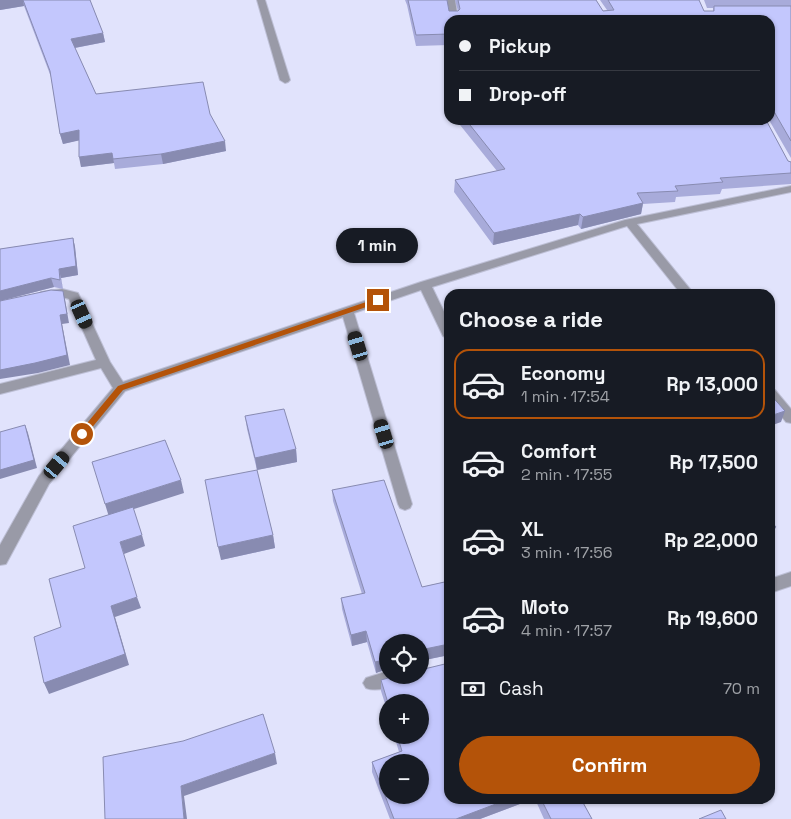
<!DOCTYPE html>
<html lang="en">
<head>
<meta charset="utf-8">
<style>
	body { margin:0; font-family:"Space Grotesk",sans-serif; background:#20242c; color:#f1f3f6; height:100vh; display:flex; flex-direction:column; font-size:19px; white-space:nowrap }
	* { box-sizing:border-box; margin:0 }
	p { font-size:16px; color:#9ea1a6 }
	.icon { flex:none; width:28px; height:28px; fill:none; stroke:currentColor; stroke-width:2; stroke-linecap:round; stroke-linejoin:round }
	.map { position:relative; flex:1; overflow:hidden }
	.drawer { position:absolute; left:444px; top:289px; width:331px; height:515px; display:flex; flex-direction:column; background:#171b24; border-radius:15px; box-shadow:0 1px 4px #0004 }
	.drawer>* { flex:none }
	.banner { position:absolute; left:444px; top:15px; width:331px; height:110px; border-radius:15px; box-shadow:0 1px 4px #0004; display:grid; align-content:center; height:110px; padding:0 15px; background:#171b24 }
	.fabs { position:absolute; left:379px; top:634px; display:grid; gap:10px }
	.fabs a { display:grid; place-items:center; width:50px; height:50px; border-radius:50%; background:#171b24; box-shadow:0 1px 4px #0004; font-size:25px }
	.end { position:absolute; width:22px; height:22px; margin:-11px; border:6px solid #b45309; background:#fff; box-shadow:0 0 0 2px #fff }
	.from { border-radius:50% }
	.bubble { position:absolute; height:35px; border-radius:18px; background:#171b24; box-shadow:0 1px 4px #0004; font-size:16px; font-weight:700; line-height:35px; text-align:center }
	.car { position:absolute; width:15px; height:30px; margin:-15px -8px; border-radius:6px; box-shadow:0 0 4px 1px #0007; background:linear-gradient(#222 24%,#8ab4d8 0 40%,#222 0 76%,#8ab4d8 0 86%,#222 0) }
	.banner b { display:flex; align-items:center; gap:18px; height:48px; font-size:19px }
	.banner b+b { border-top:1px solid #363941 }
	.banner i { width:12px; height:12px; background:#f1f3f6 }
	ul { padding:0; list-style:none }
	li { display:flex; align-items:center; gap:15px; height:70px; margin:0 10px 8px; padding:0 5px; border:2px solid transparent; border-radius:15px }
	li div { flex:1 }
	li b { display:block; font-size:19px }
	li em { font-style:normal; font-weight:700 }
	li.active { border-color:#b45309 }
	li>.icon { width:45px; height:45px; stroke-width:1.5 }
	h2 { padding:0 15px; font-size:22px; line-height:60px }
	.pay { display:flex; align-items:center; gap:12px; height:55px; padding:0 15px; font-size:19px }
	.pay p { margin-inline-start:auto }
	.cta { display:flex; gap:10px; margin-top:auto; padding:10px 15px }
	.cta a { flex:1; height:58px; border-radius:30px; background:#b45309; color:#fff; font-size:20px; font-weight:700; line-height:58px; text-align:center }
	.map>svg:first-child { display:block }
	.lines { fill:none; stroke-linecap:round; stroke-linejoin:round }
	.minor-casing { stroke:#bdbfd5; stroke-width:2 }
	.minor { fill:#999aa7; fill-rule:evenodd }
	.wall { fill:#a8abda; fill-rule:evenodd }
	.shaded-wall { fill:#888bb1 }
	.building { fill:#c3c7fd; stroke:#888bb1; fill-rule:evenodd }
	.route { fill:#b45309 }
</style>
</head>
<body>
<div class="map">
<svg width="791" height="819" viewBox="0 0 791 819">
	<rect width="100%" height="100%" fill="#e1e3fc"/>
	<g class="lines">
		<g class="minor-casing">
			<path id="minor" d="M257,0H265L290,80L288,82L285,83L280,80Z
				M447,0H455L458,20H450Z
				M791,186V192L637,224L694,294H681L627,226L432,287L449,322V340L443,336L421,290L354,313L412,504L410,508L405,510L400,508L398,504L343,317L125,391L49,484L6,564L0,565V545L39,476L113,388L101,368L0,394V384L96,360L69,299C59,296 50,300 41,298L39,295L41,292L62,289L78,293L110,362L123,382L421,282L625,220Z
				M770,388L775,390L791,409V423L786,422L770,402Z
				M791,572V586L770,593V579Z
				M388,671V675H413L410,680C398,685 378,693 366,688L363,683L366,678Z"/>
		</g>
		<use href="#minor" class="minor"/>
	</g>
	<path class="wall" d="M0,0H90L103,33L105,42L75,48L96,94L210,114L226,151L163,164L115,169L114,163L81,167L79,140L63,144L60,134L51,77L24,6L0,10Z
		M405,0H447L449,11H458L455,0H596L603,11L607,10L600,0H699L704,11H713V8H707L704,0H791V158L769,120H770V20H449V45L416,46L407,5Z
		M447,96H449V110L446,107Z
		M456,120H766L788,161L791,162V184L722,189L720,194L676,197L675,202L643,204L641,214L581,229L578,225L493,245L454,192L455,180L497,171Z
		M73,238L75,247L78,275L61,278L63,289L54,287L0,301V249Z
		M245,416L296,449L297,462L257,470L273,535L275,548L221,560L257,470L247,429Z
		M332,490L422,587L449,581V655L420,661V642H388V669L376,673L367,642L352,646L342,609L341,598L362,594L333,501Z
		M449,663V799H533L480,819H390L372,772V762L399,752L394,735H420V702H388V713L381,691V680L399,675H420V670ZM388,762H420V795H388Z
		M535,799H591L583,802L592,819H544Z"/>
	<path class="shaded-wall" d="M0,0H23L24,6L0,10Z
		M103,33L105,42L74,48L71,39Z
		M79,130L81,140L63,144L60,134Z
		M225,141L226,151L163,164L161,154Z
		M112,153L114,163L81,167L79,157Z
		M643,203L641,214L581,229L583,217Z
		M580,214L578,225L493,245L494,233Z
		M73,238L75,247L78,275L61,278L63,289L59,269Z
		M51,278L54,287L0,301V291Z
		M63,291L65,300L69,323L62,324L70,365L38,373L0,379V370Z
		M785,411L781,422L770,426V416Z
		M25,425L28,433L37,468L0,479V470Z
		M296,449L297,462L257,470L255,458Z
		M181,480L184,493L109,517L105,504Z
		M776,527L773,533L770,534V529Z
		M142,535L145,546L124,554L120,542Z
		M273,535L275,548L221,560L218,547Z
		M137,597L141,608L115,617L129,665L49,694L44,683L111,606Z
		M366,631L367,642L352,646L351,635Z
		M449,644V655L420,661V650Z
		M387,658V669L376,673L375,662Z
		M275,753L277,764L184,796L187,819H184L181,786Z
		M509,799H533L480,819H456Z
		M578,799H591L576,804Z"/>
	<path class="building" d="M23,0H90L103,33L71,39L96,94L203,82L210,114L225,141L161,154L113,159L112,153L79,157V130L60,134L50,71Z
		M408,0H447L449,11H458L460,9L458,0H596L603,11L614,10L608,0H699L704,11H714V6H791V141L772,108H770V20H449V34L416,35Z
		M466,120H766L788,161L791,162V173L720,178L723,182L675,186L678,191L637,193L643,203L583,217L580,214L494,233L455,180L505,169Z
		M73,238L76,266L59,269L60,280L51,278L0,291V249Z
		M51,290L63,291L67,314L60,315L67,355L35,363L0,370V301Z
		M624,290L628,294H610Z
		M770,394L785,411L770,416Z
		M284,409L296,449L255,458L245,416Z
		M25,425L34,460L0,470V432Z
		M165,440L181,480L105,504L92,462Z
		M257,470L273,535L218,547L205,480Z
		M384,480L422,587L449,581V644L420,650V642H388V659L375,662L366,631L351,635L341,598L365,593L332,490Z
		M133,507L142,535L120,542L137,597L111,606L125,654L44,683L34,637L61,627L49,579L85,568L73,526Z
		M770,520L776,527L770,529Z
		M449,663V799H509L456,819H394L372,762L402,751L397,735H420V702L388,703L381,680L399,675H420V670ZM388,762H420V795H388Z
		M263,714L275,753L181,786L184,819H105L103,757L183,741Z
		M541,799H581L592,819H551Z
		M721,810L726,819H699Z"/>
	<path class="route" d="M378,298L381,299V302L123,390L85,436H79L78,434L118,386Z"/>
</svg>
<div class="fabs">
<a><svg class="icon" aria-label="locate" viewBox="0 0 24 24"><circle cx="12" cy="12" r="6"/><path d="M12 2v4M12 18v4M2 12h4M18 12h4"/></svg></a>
<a>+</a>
<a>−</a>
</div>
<i class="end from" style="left:82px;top:434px"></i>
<i class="end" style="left:378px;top:300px"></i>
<div class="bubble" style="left:336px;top:228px;width:82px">1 min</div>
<i class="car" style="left:82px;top:314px;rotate:156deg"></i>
<i class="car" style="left:358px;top:346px;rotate:343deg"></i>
<i class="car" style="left:384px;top:434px;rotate:343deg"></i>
<i class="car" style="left:57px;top:465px;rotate:40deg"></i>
<div class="banner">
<b><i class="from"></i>Pickup</b>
<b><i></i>Drop-off</b>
</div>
<section class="drawer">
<h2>Choose a ride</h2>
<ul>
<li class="active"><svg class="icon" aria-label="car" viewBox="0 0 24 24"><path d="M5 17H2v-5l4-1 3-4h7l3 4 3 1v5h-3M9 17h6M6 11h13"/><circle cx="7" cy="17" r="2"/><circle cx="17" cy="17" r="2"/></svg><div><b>Economy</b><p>1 min · 17:54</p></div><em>Rp 13,000</em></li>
<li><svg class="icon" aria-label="car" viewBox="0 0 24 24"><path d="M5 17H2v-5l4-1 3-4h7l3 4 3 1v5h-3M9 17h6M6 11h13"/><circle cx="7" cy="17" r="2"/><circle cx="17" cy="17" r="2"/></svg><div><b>Comfort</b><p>2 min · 17:55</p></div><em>Rp 17,500</em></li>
<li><svg class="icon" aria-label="car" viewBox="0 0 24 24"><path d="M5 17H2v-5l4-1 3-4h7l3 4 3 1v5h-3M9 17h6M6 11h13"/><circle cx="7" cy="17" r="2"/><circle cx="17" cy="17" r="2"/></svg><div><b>XL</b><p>3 min · 17:56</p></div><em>Rp 22,000</em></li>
<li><svg class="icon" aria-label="car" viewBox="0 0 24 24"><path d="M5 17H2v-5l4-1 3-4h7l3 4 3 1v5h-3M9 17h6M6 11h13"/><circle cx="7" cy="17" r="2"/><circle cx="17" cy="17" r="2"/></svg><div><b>Moto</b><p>4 min · 17:57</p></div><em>Rp 19,600</em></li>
</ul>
<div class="pay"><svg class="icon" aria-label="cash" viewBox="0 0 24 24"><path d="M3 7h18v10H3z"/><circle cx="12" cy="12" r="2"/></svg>Cash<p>70 m</p></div>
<div class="cta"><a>Confirm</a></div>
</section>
</div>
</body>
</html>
